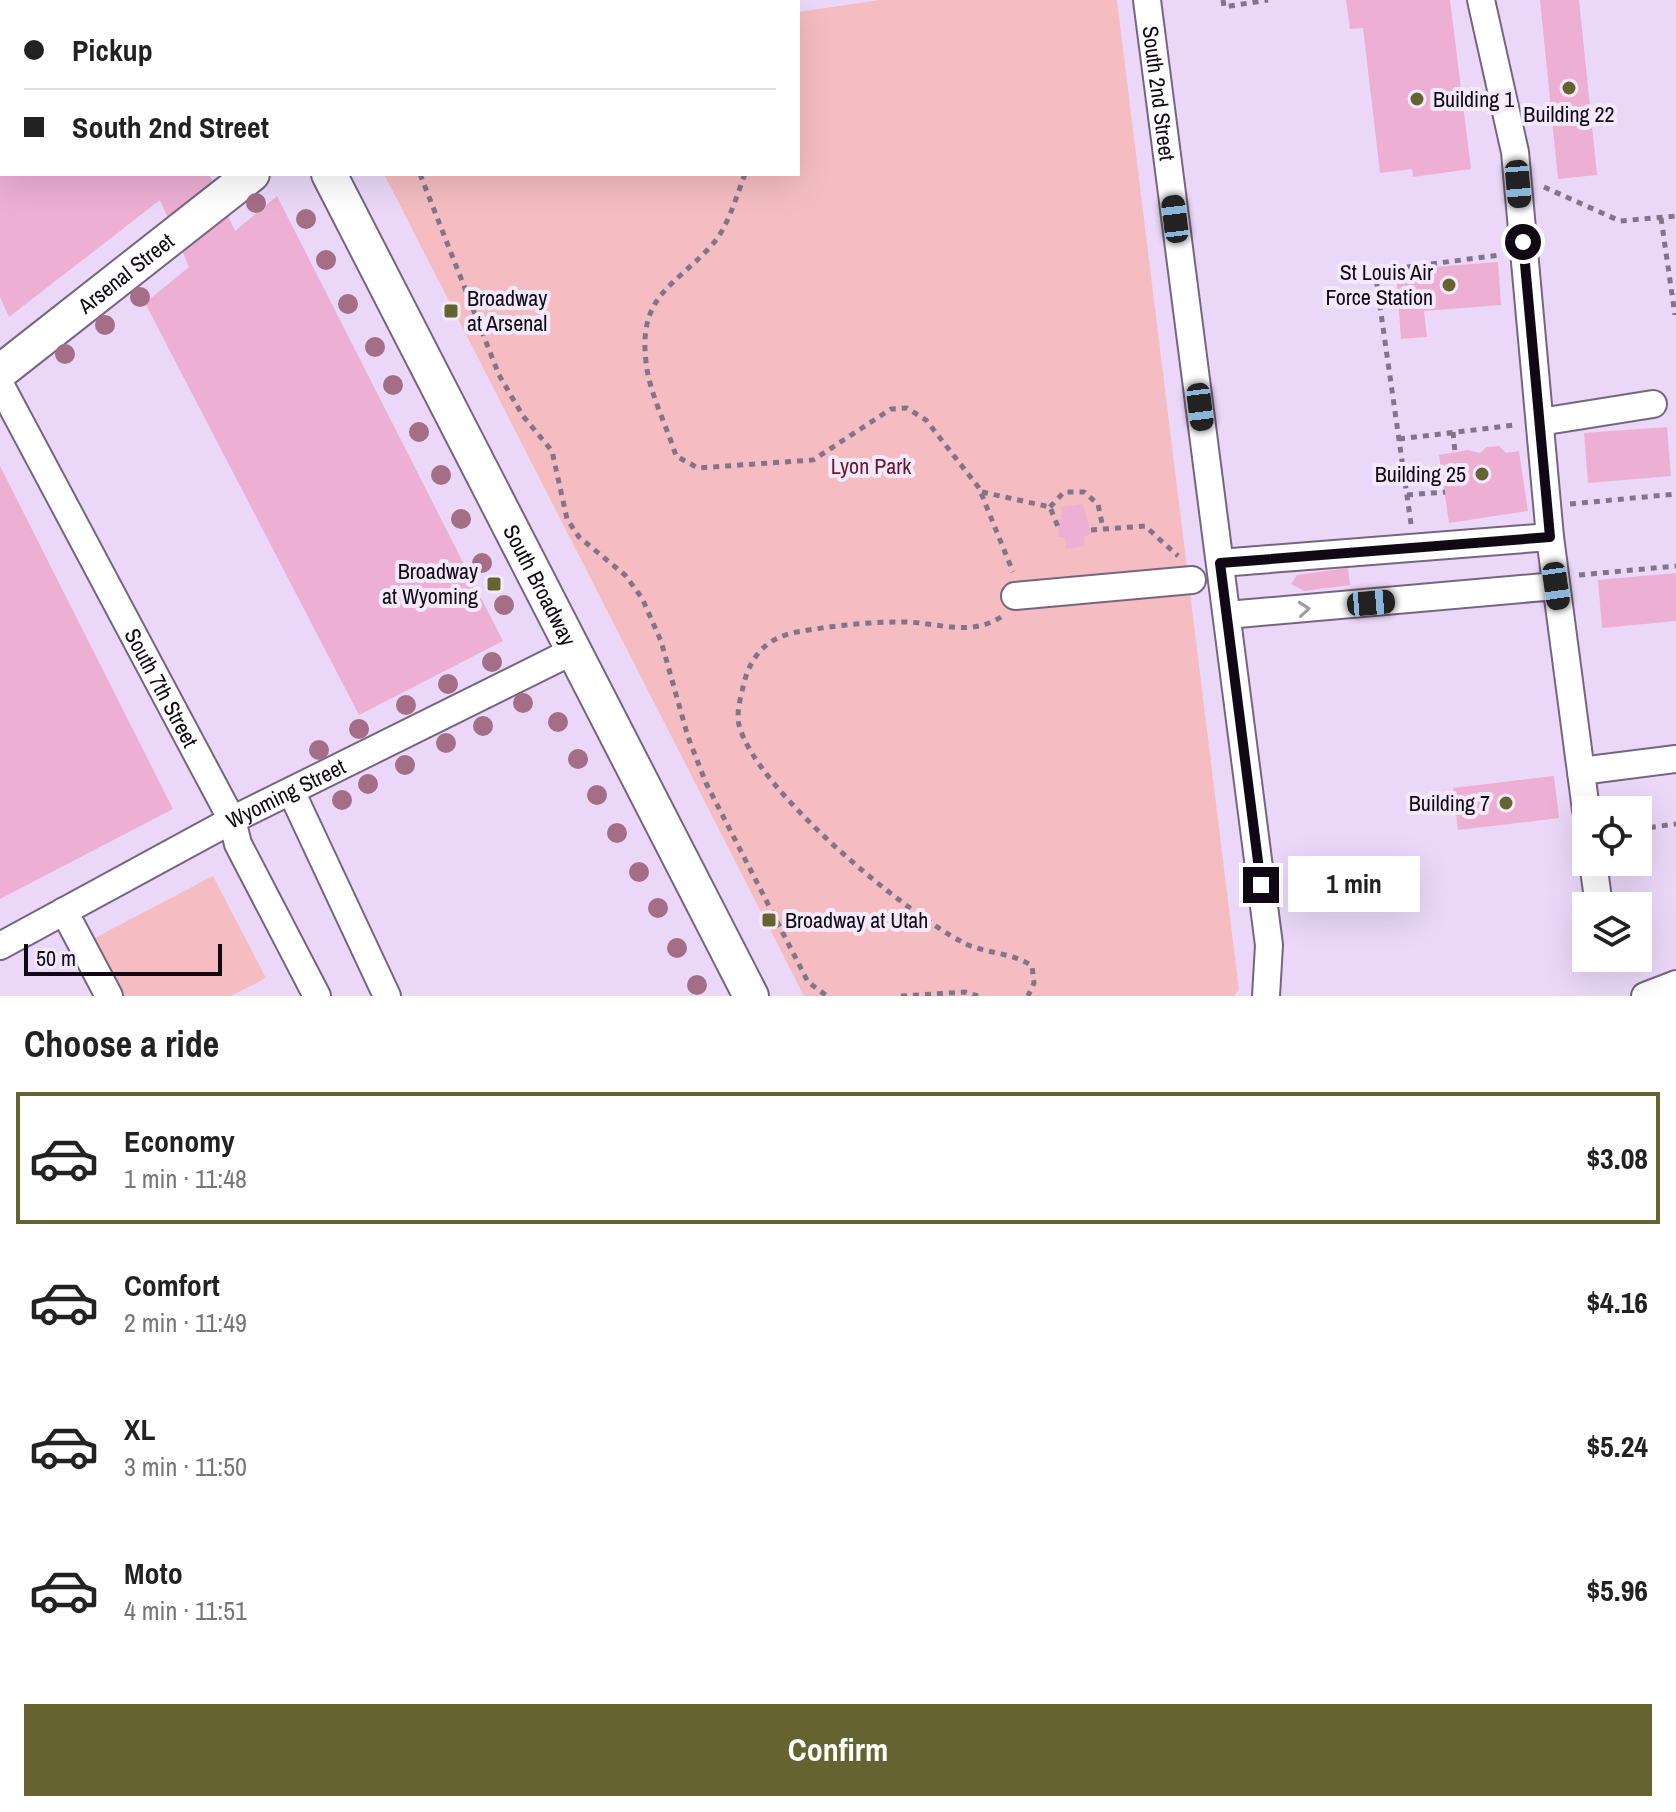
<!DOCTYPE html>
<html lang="en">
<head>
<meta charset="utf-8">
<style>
	body { margin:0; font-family:"Archivo Narrow",sans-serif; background:#f2f2f2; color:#222; height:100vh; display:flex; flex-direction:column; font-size:30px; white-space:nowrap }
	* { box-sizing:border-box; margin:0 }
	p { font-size:26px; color:#767676 }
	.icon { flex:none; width:44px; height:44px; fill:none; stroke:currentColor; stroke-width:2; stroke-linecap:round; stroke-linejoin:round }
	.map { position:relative; height:996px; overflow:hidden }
	.side { display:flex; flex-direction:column; background:#fff; flex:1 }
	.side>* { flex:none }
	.banner { position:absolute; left:0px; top:0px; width:800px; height:176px; box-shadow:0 8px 32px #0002; display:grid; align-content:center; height:176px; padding:0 24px; background:#fff }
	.tools { position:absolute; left:1572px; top:796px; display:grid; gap:16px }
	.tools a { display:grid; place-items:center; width:80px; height:80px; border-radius:0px; background:#fff; box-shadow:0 8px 32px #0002; font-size:40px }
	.scale { position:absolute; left:24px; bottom:20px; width:198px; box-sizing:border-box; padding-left:8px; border:4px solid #100914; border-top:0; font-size:22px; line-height:28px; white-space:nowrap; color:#100914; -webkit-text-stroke:6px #f4e9fc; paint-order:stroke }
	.end { position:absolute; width:36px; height:36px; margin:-18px; border:10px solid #100914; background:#fff; box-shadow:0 0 0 4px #fff }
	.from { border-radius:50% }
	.bubble { position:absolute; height:56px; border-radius:0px; background:#fff; box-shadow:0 8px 32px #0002; font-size:26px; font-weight:700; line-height:56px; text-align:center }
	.car { position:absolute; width:24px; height:48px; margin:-24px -12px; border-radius:10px; box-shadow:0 0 6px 2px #0007; background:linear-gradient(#222 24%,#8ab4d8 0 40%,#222 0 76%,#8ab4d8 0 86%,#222 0) }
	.banner b { display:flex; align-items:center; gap:28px; height:76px; font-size:30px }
	.banner b+b { border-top:2px solid #e0e0e0 }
	.banner i { width:20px; height:20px; background:#222 }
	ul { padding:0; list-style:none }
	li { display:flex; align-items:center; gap:24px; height:132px; margin:0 16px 12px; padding:0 8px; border:4px solid transparent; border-radius:0px }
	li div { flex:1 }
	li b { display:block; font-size:30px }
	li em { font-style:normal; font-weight:700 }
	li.on { border-color:#656430 }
	li>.icon { width:72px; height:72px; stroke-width:1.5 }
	h2 { padding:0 24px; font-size:36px; line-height:96px }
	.action { display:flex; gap:16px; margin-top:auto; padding:16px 24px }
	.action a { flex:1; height:92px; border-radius:0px; background:#656430; color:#fff; font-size:32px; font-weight:700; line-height:92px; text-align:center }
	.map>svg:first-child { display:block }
	.green { fill:#f5bdc1 }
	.building { fill:#edafd4 }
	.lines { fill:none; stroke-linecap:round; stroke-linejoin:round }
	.minor-casing { stroke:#766581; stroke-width:30 }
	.major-casing { stroke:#766581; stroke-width:38 }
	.path { stroke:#82748b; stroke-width:5; stroke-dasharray:6 6; stroke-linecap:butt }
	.minor { stroke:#fff; stroke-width:26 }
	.major { stroke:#fff; stroke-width:34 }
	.tree { fill:#a46e86 }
	.oneway { stroke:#9f9da1 }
	.route { stroke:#100914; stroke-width:10 }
	.poi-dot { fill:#656430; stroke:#f4e9fc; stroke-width:3 }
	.labels { text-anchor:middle; stroke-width:8; stroke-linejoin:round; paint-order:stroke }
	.street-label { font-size:22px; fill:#100914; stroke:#f4e9fc }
	.poi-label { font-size:22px; fill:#100914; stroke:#f4e9fc; text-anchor:end }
	.park-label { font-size:22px; fill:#6a1728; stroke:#f4e9fc }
</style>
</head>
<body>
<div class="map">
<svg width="1676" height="996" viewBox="0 0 1676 996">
	<rect width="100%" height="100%" fill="#ebd8f9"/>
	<path class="green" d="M880,0H1117L1239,990L1234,996H804L384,174H798V12Z
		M213,876L266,978L231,996H114L87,942Z"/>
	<path class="building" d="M1346,0H1450L1471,169L1413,177L1412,169L1380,173L1363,28L1350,29Z
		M1540,0H1579L1597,175L1558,179Z
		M0,174H209L235,231L277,196L503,641L359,715L145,303L189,267L160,200L9,317L0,297Z
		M1498,262L1501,305L1424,311L1427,337L1401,339L1396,270Z
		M1667,427L1671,476L1588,483L1584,433Z
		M1499,446L1506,453L1519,451L1528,511L1449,523L1439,455L1468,450L1480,453L1487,447Z
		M0,466L173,809L0,899Z
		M1083,504L1091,535L1084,536L1085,546L1066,549L1065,537H1059L1058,527L1057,520L1062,519L1061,507Z
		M1348,568L1350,585L1304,591L1291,584L1297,575Z
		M1676,573V621L1602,628L1598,580Z
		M1554,776L1559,818L1458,830L1453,788Z"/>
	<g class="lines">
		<g class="minor-casing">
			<g id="minor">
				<path id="s1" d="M1147,0L1269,945L1266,996"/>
				<path d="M1481,0L1515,152L1550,537L1586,810"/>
				<path d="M631,2L644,0"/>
				<path id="s2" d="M0,384L232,820L238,844L317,996"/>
				<path d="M1540,422L1653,404"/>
				<path d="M1220,563L1550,537"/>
				<path d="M1015,596L1192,580"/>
				<path d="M1227,615L1556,586"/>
				<path d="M1581,771L1676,759"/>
				<path d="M291,791L387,996"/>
				<path d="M1593,862L1599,906"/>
				<path d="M64,911L109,996"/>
				<path id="s3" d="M0,946L232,820L575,650"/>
				<path d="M1645,996L1676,984"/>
			</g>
		</g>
		<g class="major-casing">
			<g id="major">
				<path d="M245,0L246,2"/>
				<path id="s4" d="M329,174L751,996"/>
				<path id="s5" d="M0,372L252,174"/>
			</g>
		</g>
		<path class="path" d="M1223,0L1224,7L1268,0
			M420,174L499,375L523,416L552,451L567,519L579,537L625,575L642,598L661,641L688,737L706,783L808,982L827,996
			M745,174C736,197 728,228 711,246C675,286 638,295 646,362C649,393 667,426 676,456L698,468L813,460L891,409L907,408L926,420L979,488L1013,572
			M1544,187L1620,221L1676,216
			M1661,218L1675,315
			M1453,432L1455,452
			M1399,439L1515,425
			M982,492L1050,507L1058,527
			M1407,495L1445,492
			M1570,504L1676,494
			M1050,507L1064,492H1084L1098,504L1103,528
			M1411,524L1375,271L1501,255
			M1091,530L1145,526L1178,556
			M1579,575L1676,566
			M1001,617C968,638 935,621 900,622C867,622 830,626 797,632C768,637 751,655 744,683C741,696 736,712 739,725C756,790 904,912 964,943C986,954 1012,952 1032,966L1034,983L1028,996
			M1638,829L1676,824
			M901,996L965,992L978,996"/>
		<use href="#minor" class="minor"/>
		<use href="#major" class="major"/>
	</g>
	<g class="tree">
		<circle cx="256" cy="203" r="10"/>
		<circle cx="306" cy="219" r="10"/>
		<circle cx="326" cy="260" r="10"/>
		<circle cx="140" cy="297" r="10"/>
		<circle cx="348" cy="304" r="10"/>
		<circle cx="105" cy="325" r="10"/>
		<circle cx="375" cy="347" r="10"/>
		<circle cx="65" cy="354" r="10"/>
		<circle cx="393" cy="385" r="10"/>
		<circle cx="419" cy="432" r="10"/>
		<circle cx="441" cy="475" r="10"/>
		<circle cx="461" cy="519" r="10"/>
		<circle cx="482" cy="563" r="10"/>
		<circle cx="504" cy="605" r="10"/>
		<circle cx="492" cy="662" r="10"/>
		<circle cx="448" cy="684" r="10"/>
		<circle cx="523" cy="703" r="10"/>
		<circle cx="406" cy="705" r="10"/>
		<circle cx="558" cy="722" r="10"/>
		<circle cx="483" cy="726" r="10"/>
		<circle cx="359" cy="729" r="10"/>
		<circle cx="446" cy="743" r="10"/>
		<circle cx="319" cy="750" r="10"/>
		<circle cx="578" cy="759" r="10"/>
		<circle cx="405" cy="765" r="10"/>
		<circle cx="368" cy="784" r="10"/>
		<circle cx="597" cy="795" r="10"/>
		<circle cx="342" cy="800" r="10"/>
		<circle cx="617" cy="833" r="10"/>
		<circle cx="639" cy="872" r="10"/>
		<circle cx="658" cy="908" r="10"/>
		<circle cx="677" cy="948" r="10"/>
		<circle cx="697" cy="985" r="10"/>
	</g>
	<defs><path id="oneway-chevron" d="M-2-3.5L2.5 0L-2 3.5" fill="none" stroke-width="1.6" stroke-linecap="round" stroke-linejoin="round" transform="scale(2)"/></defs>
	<use class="oneway" href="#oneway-chevron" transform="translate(1304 609) rotate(-5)"/>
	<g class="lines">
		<path class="route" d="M1261,885L1220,563L1550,537L1523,242"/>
	</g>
	<g class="poi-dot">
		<circle cx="1569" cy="88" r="8"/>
		<circle cx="1417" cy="99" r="8"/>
		<circle cx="1449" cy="285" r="8"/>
		<rect x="443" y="303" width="16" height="16" rx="4"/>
		<circle cx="1482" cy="474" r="8"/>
		<rect x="486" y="576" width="16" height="16" rx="4"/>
		<circle cx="1506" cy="803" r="8"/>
		<rect x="761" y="912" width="16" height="16" rx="4"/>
	</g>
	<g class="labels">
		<g class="street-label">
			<text dy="8" stroke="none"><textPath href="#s1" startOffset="94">South 2nd Street</textPath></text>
			<text dy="8" stroke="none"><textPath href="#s5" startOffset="160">Arsenal Street</textPath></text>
			<text dy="8" stroke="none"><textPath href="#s4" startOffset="462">South Broadway</textPath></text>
			<text dy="8" stroke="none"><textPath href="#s2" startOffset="344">South 7th Street</textPath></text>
			<text dy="8" stroke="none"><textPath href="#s3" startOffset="324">Wyoming Street</textPath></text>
		</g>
		<g class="poi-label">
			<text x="1433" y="107" text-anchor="start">Building 1</text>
			<text x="1569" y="122" text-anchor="middle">Building 22</text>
			<text x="1433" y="280">St Louis Air<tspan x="1433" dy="25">Force Station</tspan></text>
			<text x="467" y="306" text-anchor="start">Broadway<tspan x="467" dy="25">at Arsenal</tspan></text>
			<text x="1466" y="482">Building 25</text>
			<text x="478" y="579">Broadway<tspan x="478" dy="25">at Wyoming</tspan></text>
			<text x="1490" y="811">Building 7</text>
			<text x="785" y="928" text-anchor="start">Broadway at Utah</text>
		</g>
		<g class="park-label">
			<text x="871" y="474">Lyon Park</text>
		</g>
	</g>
</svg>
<div class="tools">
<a><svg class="icon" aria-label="locate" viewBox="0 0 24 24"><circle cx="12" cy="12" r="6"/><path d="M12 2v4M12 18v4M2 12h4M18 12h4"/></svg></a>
<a><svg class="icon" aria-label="layers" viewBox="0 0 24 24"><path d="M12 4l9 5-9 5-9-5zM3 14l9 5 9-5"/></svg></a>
</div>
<div class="scale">50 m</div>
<i class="end from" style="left:1523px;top:242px"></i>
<i class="end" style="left:1261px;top:885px"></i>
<div class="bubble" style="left:1288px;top:856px;width:132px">1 min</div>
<i class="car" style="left:1518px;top:184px;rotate:175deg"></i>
<i class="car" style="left:1175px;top:219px;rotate:353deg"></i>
<i class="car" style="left:1200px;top:407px;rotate:173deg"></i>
<i class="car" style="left:1556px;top:586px;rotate:172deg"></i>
<i class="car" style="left:1371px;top:603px;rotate:85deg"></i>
<div class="banner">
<b><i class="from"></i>Pickup</b>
<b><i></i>South 2nd Street</b>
</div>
</div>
<section class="side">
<h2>Choose a ride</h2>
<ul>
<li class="on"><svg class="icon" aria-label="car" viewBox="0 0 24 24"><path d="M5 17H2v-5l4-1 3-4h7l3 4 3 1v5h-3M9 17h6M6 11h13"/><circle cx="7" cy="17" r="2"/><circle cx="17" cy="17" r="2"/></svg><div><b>Economy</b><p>1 min · 11:48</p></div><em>$3.08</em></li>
<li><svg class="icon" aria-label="car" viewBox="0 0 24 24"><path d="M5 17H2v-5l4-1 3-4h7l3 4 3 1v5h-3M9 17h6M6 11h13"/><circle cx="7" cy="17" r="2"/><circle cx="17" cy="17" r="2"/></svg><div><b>Comfort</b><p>2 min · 11:49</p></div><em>$4.16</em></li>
<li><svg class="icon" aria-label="car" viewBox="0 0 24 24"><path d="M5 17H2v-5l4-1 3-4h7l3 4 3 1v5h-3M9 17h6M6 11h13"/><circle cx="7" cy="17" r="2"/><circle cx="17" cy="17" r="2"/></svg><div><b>XL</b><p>3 min · 11:50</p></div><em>$5.24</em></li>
<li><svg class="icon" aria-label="car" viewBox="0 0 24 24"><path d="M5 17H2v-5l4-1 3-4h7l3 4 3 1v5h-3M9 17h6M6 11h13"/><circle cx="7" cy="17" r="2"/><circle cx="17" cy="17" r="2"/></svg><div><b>Moto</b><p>4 min · 11:51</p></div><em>$5.96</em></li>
</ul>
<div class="action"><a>Confirm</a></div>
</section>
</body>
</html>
